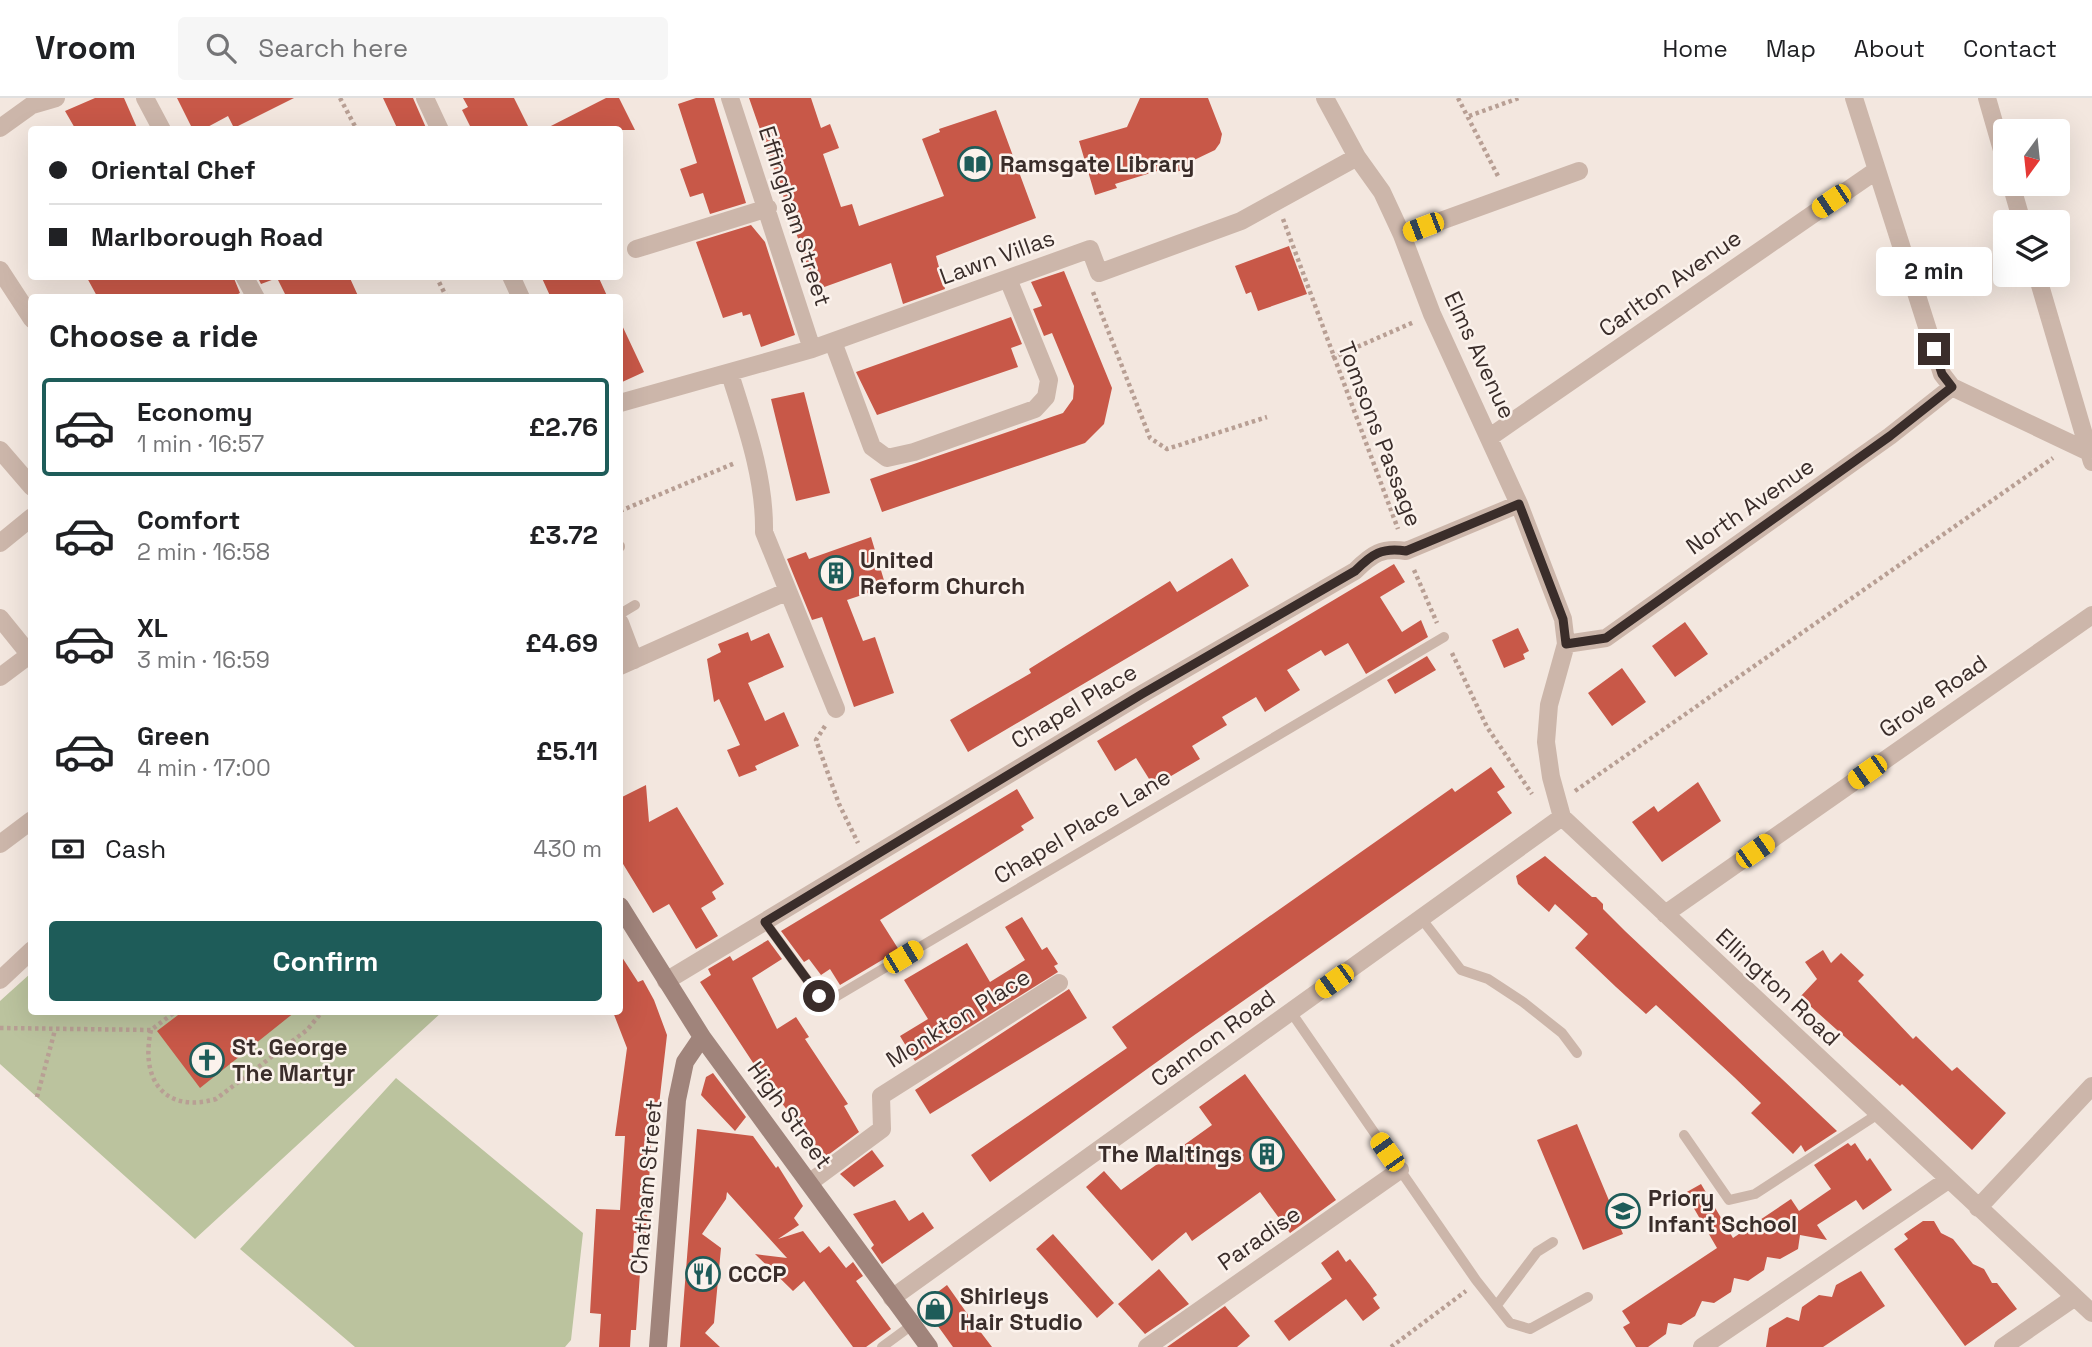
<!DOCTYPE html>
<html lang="en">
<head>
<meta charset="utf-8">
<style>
	body { margin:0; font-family:"Space Grotesk",sans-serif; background:#f6f6f6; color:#202124; height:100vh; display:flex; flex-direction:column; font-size:26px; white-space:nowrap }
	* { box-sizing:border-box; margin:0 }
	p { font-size:23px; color:#757577 }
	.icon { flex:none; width:38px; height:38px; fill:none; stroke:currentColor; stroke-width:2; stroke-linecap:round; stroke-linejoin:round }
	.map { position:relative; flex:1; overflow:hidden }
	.sheet { position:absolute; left:28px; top:196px; width:595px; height:721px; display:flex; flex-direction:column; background:#fff; border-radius:7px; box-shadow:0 7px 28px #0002 }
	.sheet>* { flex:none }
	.hud { position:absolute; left:28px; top:28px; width:595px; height:154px; border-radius:7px; box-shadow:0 7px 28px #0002; display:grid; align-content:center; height:154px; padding:0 21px; background:#fff }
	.needle { width:46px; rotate:195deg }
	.fabs { position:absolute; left:1993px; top:21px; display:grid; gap:14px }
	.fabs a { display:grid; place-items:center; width:77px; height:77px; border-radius:7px; background:#fff; box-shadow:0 7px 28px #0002; font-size:35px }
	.end { position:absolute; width:32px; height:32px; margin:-16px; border:9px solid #3a2d2a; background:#fff; box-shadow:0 0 0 4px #fff }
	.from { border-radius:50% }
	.bubble { position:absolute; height:49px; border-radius:7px; background:#fff; box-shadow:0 7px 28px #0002; font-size:23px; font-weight:800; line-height:49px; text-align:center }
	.car { position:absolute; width:21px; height:42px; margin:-21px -10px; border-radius:9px; box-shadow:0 0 5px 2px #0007; background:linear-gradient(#f5c518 24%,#345 0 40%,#f5c518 0 76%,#345 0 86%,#f5c518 0) }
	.hud b { display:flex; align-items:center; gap:24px; height:66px; font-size:26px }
	.hud b+b { border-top:2px solid #e0e0e0 }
	.hud i { width:18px; height:18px; background:#202124 }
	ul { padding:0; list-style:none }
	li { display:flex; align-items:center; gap:21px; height:98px; margin:0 14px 10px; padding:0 7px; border:4px solid transparent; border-radius:7px }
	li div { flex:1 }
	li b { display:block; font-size:26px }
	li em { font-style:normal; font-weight:800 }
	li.selected { border-color:#1e5c59 }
	li>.icon { width:63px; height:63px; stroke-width:1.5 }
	h2 { padding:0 21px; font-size:32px; line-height:84px }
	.pay { display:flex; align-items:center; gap:18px; height:77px; padding:0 21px; font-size:26px }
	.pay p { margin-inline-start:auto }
	.cta { display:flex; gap:14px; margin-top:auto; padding:14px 21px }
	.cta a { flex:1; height:80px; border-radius:7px; background:#1e5c59; color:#fff; font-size:28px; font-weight:800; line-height:80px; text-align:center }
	header { display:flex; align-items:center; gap:42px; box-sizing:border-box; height:98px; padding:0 35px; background:#fff; border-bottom:2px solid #e0e0e0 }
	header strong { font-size:33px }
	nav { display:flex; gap:38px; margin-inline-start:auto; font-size:24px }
	.search { width:490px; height:63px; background:#f6f6f6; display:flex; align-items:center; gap:18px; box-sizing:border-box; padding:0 24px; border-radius:7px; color:#757577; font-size:26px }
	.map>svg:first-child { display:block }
	.green { fill:#bbc39e }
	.building { fill:#c85848 }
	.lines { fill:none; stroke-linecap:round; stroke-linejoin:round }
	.path { stroke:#b89f94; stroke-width:4.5; stroke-dasharray:3.5 3.5; stroke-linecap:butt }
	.lane { stroke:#ccb6aa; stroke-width:10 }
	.street { stroke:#ccb6aa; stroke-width:18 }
	.secondary { stroke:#a0847b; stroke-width:18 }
	.route { stroke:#3a2d2a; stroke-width:9 }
	.labels { text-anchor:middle; stroke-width:5; stroke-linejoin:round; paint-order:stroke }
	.poi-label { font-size:23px; font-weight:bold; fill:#3a2d2a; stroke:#fbf2ec; text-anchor:start }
	.street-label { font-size:23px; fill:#3a2d2a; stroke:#fbf2ec }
</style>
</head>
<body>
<header>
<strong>Vroom</strong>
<div class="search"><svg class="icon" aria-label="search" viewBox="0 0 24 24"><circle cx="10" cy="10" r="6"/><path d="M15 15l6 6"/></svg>Search here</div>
<nav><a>Home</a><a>Map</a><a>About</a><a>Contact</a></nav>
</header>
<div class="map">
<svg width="2092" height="1249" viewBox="0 0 2092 1249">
	<rect width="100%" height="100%" fill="#f3e7df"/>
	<path class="green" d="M31,875L32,914H442L195,1141L0,966V903Z
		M396,980L583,1135L571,1242L565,1249H355L240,1151Z"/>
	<path class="building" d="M95,0H124L138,32H76L65,13Z
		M177,0H294L234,30L228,18L202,32H193Z
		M383,0H413L427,32H398Z
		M463,0H514L530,32H472L462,12L468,9Z
		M606,0H619L635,32H543Z
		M696,0H714L746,105L710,116L703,95L690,99L680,71L697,65L678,6Z
		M749,0H811L821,30L830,26L839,50L823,56L841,109L852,106L859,128L944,98L922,41L940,34L939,31L996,12L1036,120L936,158L945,191L903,206L891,165L816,192Z
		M1140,0H1208L1222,36L1220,45L1215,52L1192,63L1194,69L1172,75L1170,69L1115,86L1117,90L1095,97L1079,43L1127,29Z
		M751,127L765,144L795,237L761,249L750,216L743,218L742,214L723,220L696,144Z
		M1289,148L1307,196L1258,213L1251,194L1246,196L1235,168Z
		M1064,173L1112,290L1104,326L1085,345L882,414L870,381L1063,315L1073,301L1074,288L1052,235L1044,238L1033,211L1042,208L1031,184Z
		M86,178H233L240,195L230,200H98Z
		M257,178H349L359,200H287L277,180L261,186Z
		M541,178H598L608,200H551Z
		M1011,219L1022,246L1011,250L1018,269L877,317L856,274Z
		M620,223L644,274L620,285Z
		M804,294L830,395L796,403L771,301Z
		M871,439L886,489L847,502L863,543L875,539L894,595L854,609L822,519L812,522L787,461L806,454L809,461Z
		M1232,460L1249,488L968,654L950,622L1031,575L1029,571L1170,483L1177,494Z
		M1394,466L1405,484L1380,499L1402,534L1421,522L1428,539L1366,576L1348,545L1325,558L1321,552L1287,572L1300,592L1265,614L1256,599L1222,619L1227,627L1192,648L1200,661L1166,681L1164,677L1151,684L1136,660L1115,673L1097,643Z
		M1685,524L1708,556L1675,579L1652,548Z
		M1518,530L1529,553L1523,556L1525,561L1504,570L1492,542Z
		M748,534L751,543L769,535L784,569L748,585L765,623L784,614L799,648L755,668L757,672L739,679L727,652L740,647L719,601L714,604L707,561L721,554L718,546Z
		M1427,558L1436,572L1395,596L1387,582Z
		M1622,570L1646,604L1612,628L1588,595Z
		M1491,669L1505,689L1497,694L1512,715L1193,938L990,1084L971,1057L1127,950L1112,929L1452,690L1455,694Z
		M1698,684L1721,723L1662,764L1632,724L1654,708L1658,714Z
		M646,687L649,724L677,709L724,786L712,794L716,801L701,810L718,838L696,851L669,806L653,815L620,761V700Z
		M1017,691L1034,720L1021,728L1024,732L880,822L899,852L840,887L830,871L821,877L809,861L804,864L781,833Z
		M1545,758L1592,799H1596L1603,806V811L1625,833L1837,1033L1805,1054L1801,1047L1793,1056L1751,1015L1761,1005L1734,979L1656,907L1646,916L1616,889L1575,850L1588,836L1555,806L1549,814L1518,786L1516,778Z
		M1022,819L1042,852L1047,849L1058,866L1054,868L1058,874L915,963L900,938L928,921L904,882L967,845L990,884L1025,862L1005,829Z
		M768,842L782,861L752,880L777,931L796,919L809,939L805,941L848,1006L844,1008L859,1034L824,1060L810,1048L796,1023L769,989L700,884L711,877L708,871L730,858L733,863Z
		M1823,852L1831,865L1841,855L1864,877L1858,883L1913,941L1916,938L1952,973L1957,969L2006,1015L1972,1052L1902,986L1900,988L1800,899L1817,881L1805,864Z
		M620,856L638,884L643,882L654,902L667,937L656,1033L652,1032L646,1136L634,1135L632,1174L640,1175L636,1232H631L630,1249H599L601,1216L590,1215L596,1111L620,1112L625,1038H615L627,950L613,914H620Z
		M1069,891L1087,920L930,1016L915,992Z
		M182,914H295L200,990L157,933Z
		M713,975L746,1019L735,1033L701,997L706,979Z
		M1245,976L1336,1102L1290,1135L1260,1094L1192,1143L1186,1134L1152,1163L1086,1089L1104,1073L1121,1092L1212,1027L1199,1009Z
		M1577,1026L1623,1136L1583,1152L1537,1042Z
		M697,1031L753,1038L776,1070L778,1068L803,1108L794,1120L799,1127L778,1141L803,1133L820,1155L829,1148L846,1170L853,1164L863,1178L856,1183L891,1231L866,1249H853L804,1183L793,1193L755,1156L787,1160L727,1094L726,1101L702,1136L721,1150L714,1225L705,1235L720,1249H680Z
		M1848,1045L1851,1048L1855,1045L1867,1063L1870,1060L1892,1092L1863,1112L1856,1102L1817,1127L1827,1142L1800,1137L1798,1151L1780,1161L1767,1159L1764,1172L1748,1183L1734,1180L1731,1194L1714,1205L1702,1203L1695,1218L1681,1227L1668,1225L1666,1236L1648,1249H1636L1623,1229L1630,1225L1622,1213L1717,1150L1685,1095L1701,1086L1733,1140L1791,1101L1799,1113L1831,1091L1814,1067Z
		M872,1052L884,1068L854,1089L840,1076Z
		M895,1102L909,1123L923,1114L934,1130L882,1166L871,1150L874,1147L853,1116Z
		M1923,1123H1934L1941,1135L1953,1141L1973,1166L1984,1171L1992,1185H1997L2017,1211L1965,1248L1894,1151L1908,1141L1904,1136Z
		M1053,1136L1114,1205L1097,1220L1036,1151Z
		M1338,1152L1346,1164L1350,1161L1370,1187L1377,1197L1373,1200L1380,1210L1363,1223L1346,1201L1289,1243L1274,1223L1332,1181L1321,1165Z
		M1159,1171L1189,1206L1145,1236L1118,1206Z
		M1861,1173L1885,1208L1823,1249H1766L1769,1230L1787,1219L1799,1223L1802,1209L1819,1197L1832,1199L1836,1187Z
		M947,1187L976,1228L992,1249H953L922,1206Z
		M1225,1208L1250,1238L1237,1249H1167Z"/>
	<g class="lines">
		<path class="path" d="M340,0L357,32
			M1458,0L1499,80
			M1469,18L1519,0
			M1283,121L1398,431
			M436,178L447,200
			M1093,194L1150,340L1167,351L1267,319
			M1332,260L1414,224
			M620,413L735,365
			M1414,472L1437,525
			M1452,555L1487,629L1532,696
			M825,628L816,642L839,706L858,745
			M1575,693L2053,360
			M0,930L151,932L175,914
			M151,932C140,981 164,1016 216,1001L307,932L322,914
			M37,999L55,932
			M1391,1249L1466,1193"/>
		<path class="lane" d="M620,449V448
			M620,516L635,507
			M1421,820L1461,872L1488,881L1523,904L1562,935L1577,955
			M765,824L819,898L832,901L1444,539
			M1291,914L1476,1182L1510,1225L1530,1231L1588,1199
			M1684,1037L1729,1102L1755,1096L1878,1016
			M1497,1207L1537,1154L1553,1144
			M882,1249L912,1227"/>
		<path class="street" d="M145,0L162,32
			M425,0L440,32
			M730,0L812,251
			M1325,0L1357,59L1382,94L1402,137L1432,216L1519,406L1563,521L1566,546L1549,607L1546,644L1551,679L1562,719L2092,1215
			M1854,0L1942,276L1952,289L2087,353
			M1987,0L2006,66
			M0,30L32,7L56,0
			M2011,86L2022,124
			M1402,137L1579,73
			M636,151L768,110
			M0,172L32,221
			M2037,177L2092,364
			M244,178L256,200
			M511,178L521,200
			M833,244L872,349L887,360L914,354L1035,311L1046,299L1049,282L1008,181
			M730,276C746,327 765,380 764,434L836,611
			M620,305L812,251L1090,151L1099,175L1241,123L1357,59
			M1490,339L1877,72
			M0,352L32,389
			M0,445L32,419
			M0,520L30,557
			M620,525L634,562
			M1566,546L1606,540L1890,338L1952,289
			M620,568L788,493
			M0,579L32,555
			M0,746L32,722
			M1665,816L2092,517
			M0,882L32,852
			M666,883L1142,596L1355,473C1372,456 1382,449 1406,453L1519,406
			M809,1085L882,1031L881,998L1059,885
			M1978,1110L2092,988
			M892,1200L1562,719
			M1147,1249L1400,1072
			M1702,1249L1948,1082
			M2003,1249L2075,1199"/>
		<path class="secondary" d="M620,808L702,939L929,1249
			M658,1249L677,1002L685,964L702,939"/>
	</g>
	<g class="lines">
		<path class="route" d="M819,898L765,824L1142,596L1355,473C1372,456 1382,449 1406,453L1519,406L1563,521L1566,546L1606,540L1890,338L1952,289L1942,276L1934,251"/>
	</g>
	<defs>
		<g id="library-ring" transform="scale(1.75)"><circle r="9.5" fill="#fbf2ec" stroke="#1e5c59" stroke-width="1.5"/><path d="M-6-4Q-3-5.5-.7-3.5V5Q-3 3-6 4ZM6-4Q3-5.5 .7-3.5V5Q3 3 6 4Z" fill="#1e5c59"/></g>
		<g id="building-ring" transform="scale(1.75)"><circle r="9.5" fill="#fbf2ec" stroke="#1e5c59" stroke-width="1.5"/><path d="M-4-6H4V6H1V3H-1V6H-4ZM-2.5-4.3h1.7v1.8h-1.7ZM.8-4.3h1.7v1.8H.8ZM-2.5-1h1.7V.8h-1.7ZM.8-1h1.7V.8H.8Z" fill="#1e5c59"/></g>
		<g id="church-ring" transform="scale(1.75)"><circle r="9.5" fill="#fbf2ec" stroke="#1e5c59" stroke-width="1.5"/><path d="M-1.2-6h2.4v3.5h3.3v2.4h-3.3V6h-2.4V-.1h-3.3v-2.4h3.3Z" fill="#1e5c59"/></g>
		<g id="school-ring" transform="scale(1.75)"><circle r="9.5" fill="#fbf2ec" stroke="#1e5c59" stroke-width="1.5"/><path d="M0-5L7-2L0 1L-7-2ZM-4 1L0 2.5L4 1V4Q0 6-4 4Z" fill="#1e5c59"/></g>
		<g id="restaurant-ring" transform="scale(1.75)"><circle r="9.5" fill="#fbf2ec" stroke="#1e5c59" stroke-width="1.5"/><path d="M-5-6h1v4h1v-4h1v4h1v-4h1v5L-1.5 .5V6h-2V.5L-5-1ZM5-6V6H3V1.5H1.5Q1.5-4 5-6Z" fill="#1e5c59"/></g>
		<g id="shop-ring" transform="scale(1.75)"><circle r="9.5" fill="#fbf2ec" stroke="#1e5c59" stroke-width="1.5"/><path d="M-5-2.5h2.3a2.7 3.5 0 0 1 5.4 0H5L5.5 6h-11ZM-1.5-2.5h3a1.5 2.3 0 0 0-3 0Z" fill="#1e5c59"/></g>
	</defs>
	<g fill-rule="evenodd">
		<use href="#library-ring" x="975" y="66"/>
		<use href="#building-ring" x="836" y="475"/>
		<use href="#church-ring" x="207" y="962"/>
		<use href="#building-ring" x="1267" y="1056"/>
		<use href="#school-ring" x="1623" y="1113"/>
		<use href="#restaurant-ring" x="703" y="1176"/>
		<use href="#shop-ring" x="935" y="1211"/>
	</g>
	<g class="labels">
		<g class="poi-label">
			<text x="1000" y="74">Ramsgate Library</text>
			<text x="860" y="470">United<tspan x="860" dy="26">Reform Church</tspan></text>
			<text x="232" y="957">St. George<tspan x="232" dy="26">The Martyr</tspan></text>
			<text x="1242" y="1064" text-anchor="end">The Maltings</text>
			<text x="1648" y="1108">Priory<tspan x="1648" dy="26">Infant School</tspan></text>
			<text x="728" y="1184">CCCP</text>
			<text x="960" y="1206">Shirleys<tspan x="960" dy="26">Hair Studio</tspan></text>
		</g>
		<g class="street-label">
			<text transform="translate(795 118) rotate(72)" y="8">Effingham Street</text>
			<text transform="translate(997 159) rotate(-20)" y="8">Lawn Villas</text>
			<text transform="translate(1670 185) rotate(-35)" y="8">Carlton Avenue</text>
			<text transform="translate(1480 257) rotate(65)" y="8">Elms Avenue</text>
			<text transform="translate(1380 336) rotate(69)" y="8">Tomsons Passage</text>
			<text transform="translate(1750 408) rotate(-35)" y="8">North Avenue</text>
			<text transform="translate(1933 598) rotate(-35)" y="8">Grove Road</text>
			<text transform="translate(1074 608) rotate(-31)" y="8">Chapel Place</text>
			<text transform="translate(1082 728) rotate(-31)" y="8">Chapel Place Lane</text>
			<text transform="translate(1778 889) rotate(43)" y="8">Ellington Road</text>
			<text transform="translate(958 920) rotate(-32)" y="8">Monkton Place</text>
			<text transform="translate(1213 940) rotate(-36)" y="8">Cannon Road</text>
			<text transform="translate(790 1017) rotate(54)" y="8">High Street</text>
			<text transform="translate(646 1089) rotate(-85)" y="8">Chatham Street</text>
			<text transform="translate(1259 1140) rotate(-35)" y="8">Paradise</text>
		</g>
	</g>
</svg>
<div class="fabs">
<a><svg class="needle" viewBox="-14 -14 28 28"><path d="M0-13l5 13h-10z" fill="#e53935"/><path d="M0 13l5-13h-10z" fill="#757577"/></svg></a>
<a><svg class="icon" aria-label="layers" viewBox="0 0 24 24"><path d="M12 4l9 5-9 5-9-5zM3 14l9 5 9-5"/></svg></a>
</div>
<i class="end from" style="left:819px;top:898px"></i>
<i class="end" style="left:1934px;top:251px"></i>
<div class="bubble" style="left:1876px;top:149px;width:116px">2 min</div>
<i class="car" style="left:1831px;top:103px;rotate:236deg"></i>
<i class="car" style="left:1423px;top:129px;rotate:249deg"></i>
<i class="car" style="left:1867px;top:674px;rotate:235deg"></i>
<i class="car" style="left:1755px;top:753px;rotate:55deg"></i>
<i class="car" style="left:903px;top:859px;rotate:59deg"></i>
<i class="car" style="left:1334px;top:883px;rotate:234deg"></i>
<i class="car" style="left:1387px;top:1054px;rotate:325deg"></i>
<div class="hud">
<b><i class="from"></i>Oriental Chef</b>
<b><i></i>Marlborough Road</b>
</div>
<section class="sheet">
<h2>Choose a ride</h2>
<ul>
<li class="selected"><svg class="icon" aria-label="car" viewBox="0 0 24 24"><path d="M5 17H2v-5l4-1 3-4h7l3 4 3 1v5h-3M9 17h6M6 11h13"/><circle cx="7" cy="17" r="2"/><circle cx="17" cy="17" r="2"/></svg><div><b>Economy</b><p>1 min · 16:57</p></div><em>£2.76</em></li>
<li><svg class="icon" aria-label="car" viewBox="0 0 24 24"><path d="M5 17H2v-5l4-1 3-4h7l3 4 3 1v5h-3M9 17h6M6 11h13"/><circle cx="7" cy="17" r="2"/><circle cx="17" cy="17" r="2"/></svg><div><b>Comfort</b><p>2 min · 16:58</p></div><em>£3.72</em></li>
<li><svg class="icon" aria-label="car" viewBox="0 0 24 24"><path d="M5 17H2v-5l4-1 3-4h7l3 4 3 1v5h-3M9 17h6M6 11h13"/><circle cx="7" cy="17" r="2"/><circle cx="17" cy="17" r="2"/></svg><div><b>XL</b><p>3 min · 16:59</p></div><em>£4.69</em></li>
<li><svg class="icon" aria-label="car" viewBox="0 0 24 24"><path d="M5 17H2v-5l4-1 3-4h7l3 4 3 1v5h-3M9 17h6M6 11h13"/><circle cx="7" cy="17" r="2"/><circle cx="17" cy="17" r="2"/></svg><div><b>Green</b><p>4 min · 17:00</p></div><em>£5.11</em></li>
</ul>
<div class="pay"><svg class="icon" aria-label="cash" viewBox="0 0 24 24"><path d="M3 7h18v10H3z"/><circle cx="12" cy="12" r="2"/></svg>Cash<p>430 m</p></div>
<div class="cta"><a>Confirm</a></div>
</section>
</div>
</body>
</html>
